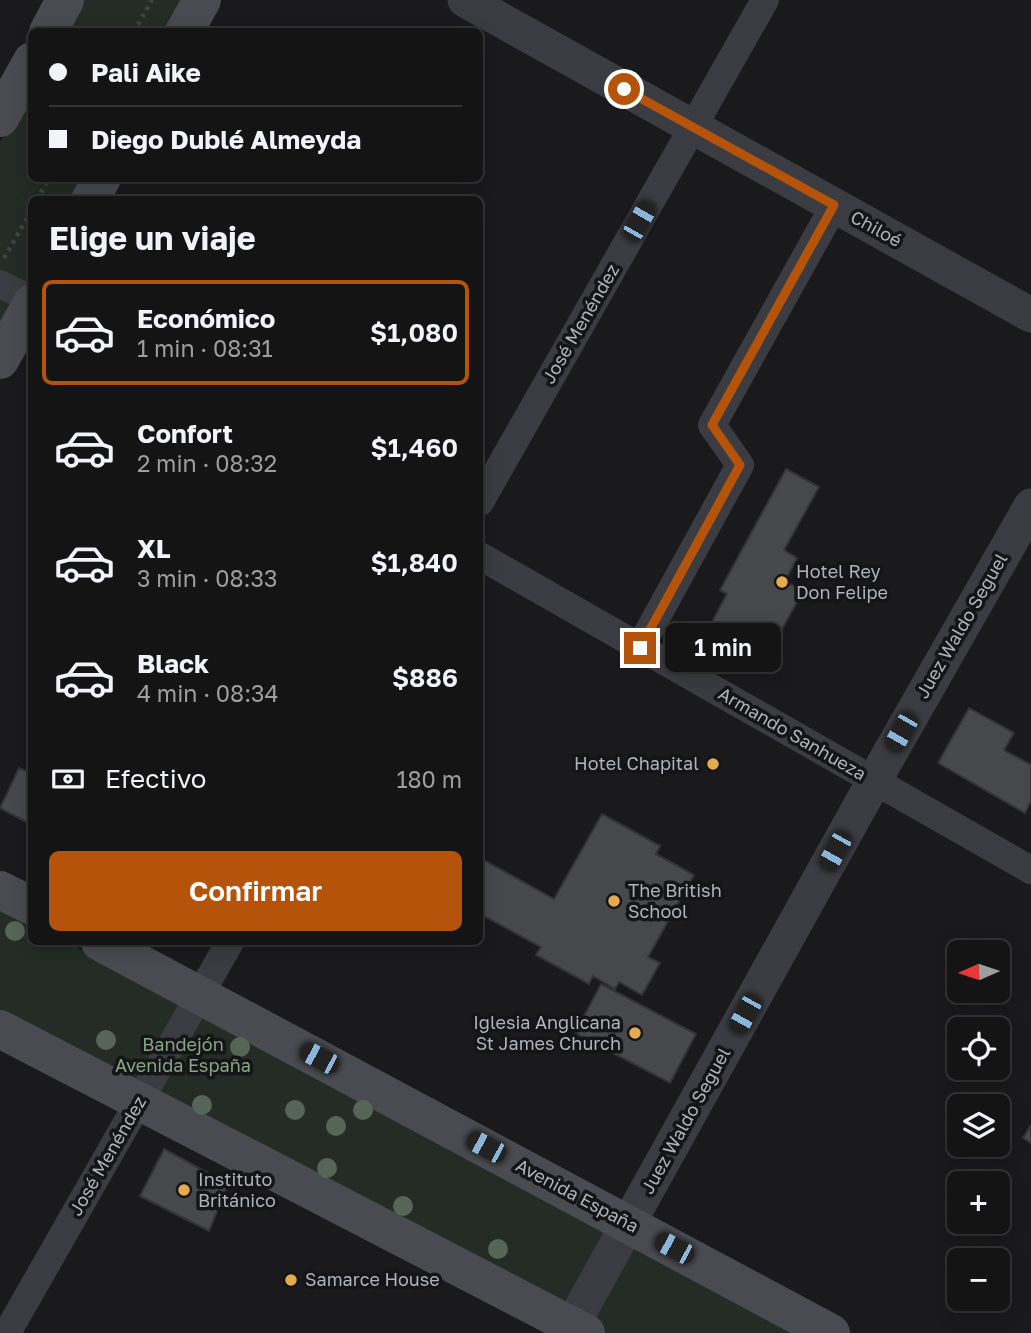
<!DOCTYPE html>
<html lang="es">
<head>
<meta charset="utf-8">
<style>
	body { margin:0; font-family:"Golos Text",sans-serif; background:#212122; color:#f1f3f6; height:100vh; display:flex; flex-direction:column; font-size:26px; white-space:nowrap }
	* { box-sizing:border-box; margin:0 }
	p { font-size:23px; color:#9d9ea0 }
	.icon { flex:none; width:38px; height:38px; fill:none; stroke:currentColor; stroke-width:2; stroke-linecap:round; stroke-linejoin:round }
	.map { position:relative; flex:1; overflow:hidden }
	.panel { position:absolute; left:28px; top:196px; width:455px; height:749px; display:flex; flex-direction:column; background:#141415; border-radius:10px; box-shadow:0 4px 18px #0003,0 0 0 2px #333334 }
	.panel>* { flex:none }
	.top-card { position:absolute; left:28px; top:28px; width:455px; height:154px; border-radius:10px; box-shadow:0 4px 18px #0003,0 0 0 2px #333334; display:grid; align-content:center; height:154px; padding:0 21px; background:#141415 }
	.needle { width:46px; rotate:267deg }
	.controls { position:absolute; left:947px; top:940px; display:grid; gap:14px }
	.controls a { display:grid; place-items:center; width:63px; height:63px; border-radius:10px; background:#141415; box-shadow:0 4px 18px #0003,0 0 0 2px #333334; font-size:35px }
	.end { position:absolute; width:32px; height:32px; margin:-16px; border:9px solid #b45309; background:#fff; box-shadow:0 0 0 4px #fff }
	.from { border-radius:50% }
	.bubble { position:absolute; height:49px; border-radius:10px; background:#141415; box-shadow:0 4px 18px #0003,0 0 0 2px #333334; font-size:23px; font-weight:600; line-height:49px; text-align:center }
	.car { position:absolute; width:21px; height:42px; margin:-21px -10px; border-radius:9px; box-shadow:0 0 5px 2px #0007; background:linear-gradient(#222 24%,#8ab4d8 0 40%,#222 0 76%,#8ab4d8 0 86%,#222 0) }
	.top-card b { display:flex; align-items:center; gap:24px; height:66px; font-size:26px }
	.top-card b+b { border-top:2px solid #333334 }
	.top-card i { width:18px; height:18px; background:#f1f3f6 }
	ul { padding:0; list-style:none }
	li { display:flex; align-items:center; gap:21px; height:105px; margin:0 14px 10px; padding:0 7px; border:4px solid transparent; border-radius:10px }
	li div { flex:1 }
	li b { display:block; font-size:26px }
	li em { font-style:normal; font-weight:600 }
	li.active { border-color:#b45309 }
	li>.icon { width:63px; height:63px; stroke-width:1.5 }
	h2 { padding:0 21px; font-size:32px; line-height:84px }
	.pay { display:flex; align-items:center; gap:18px; height:77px; padding:0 21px; font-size:26px }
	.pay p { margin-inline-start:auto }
	.cta { display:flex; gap:14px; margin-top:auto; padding:14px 21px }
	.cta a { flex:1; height:80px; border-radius:10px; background:#b45309; color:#fff; font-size:28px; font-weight:600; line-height:80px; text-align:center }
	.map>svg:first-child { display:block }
	.green { fill:#242c25 }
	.building { fill:#47484c; stroke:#343438; stroke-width:2 }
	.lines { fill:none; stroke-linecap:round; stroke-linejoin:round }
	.path { stroke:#414348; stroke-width:4.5; stroke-dasharray:3.5 5; stroke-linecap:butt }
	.minor { stroke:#3b3c41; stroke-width:28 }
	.tertiary { stroke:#3b3c41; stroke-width:35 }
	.secondary { stroke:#494b50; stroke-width:38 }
	.tree { fill:#566557 }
	.route { stroke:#b45309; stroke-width:9 }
	.poi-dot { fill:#e3ab4b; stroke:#151517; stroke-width:2.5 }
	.labels { text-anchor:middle; stroke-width:7; stroke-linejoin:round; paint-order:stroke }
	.street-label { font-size:18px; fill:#aeb2ba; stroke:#151517 }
	.poi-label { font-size:18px; fill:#aeb2ba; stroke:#151517; text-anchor:start }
	.park-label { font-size:18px; fill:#87a388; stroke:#151517 }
</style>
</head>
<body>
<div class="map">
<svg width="1031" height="1333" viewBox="0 0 1031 1333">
	<rect width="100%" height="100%" fill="#1a1a1c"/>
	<path class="green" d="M80,0H206L188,31L62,32Z
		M31,86L32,178L104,179L92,199L32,200L31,305L0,360V142Z
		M0,907L31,923L32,942H67L802,1333H603L0,1014Z"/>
	<path class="building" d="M786,469L819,487L784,550L797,558L785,581L803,591L764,662L707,631L727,594L720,590Z
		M969,708L1014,733L1004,750L1031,765V801L1025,813L938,763Z
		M19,768L32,774V825L0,808Z
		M602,814L660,846L656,854L694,875L648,957L660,963L642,995L619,982L615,989L593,976L589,984L536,955L541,947L480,914V858L554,899Z
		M601,984L696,1034L670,1083L575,1033Z
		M1031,1125V1143L1023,1138Z
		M164,1149L228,1184L209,1231L140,1196Z"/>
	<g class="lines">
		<path class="path" d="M134,32L152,0
			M37,200L49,178
			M4,258L32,210"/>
		<path class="minor" d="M0,284L32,300
			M480,502L765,0
			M480,556L1031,870
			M640,647L740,465L712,425L834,206
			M7,1333L230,942"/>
		<path class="tertiary" d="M465,0L1031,315
			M572,1325L874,781L1031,506"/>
		<path class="secondary" d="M48,32L65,0
			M184,32L202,0
			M0,118L32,61
			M90,200L102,178
			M0,360L32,303
			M0,890L32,906
			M100,942L831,1333
			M0,1029L586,1333"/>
	</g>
	<g class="tree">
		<circle cx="15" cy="931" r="10"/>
		<circle cx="106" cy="1040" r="10"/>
		<circle cx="240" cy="1047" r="10"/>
		<circle cx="202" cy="1105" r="10"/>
		<circle cx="295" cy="1110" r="10"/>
		<circle cx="363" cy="1110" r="10"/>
		<circle cx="336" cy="1126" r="10"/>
		<circle cx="327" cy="1168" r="10"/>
		<circle cx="403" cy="1206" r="10"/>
		<circle cx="498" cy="1249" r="10"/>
	</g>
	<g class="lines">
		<path class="route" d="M624,89L834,205L712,425L740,465L640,648"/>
	</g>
	<g class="poi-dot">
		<circle cx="782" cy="582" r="7"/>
		<circle cx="713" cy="764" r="7"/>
		<circle cx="614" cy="901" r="7"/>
		<circle cx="635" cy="1033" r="7"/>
		<circle cx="184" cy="1190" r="7"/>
		<circle cx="291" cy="1280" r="7"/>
	</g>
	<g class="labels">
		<g class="street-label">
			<text transform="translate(876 229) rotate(29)" y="6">Chiloé</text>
			<text transform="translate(581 324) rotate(-60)" y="6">José Menéndez</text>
			<text transform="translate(962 626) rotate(-60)" y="6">Juez Waldo Seguel</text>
			<text transform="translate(792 734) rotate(30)" y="6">Armando Sanhueza</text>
			<text transform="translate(686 1121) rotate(-61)" y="6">Juez Waldo Seguel</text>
			<text transform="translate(108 1156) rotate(-60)" y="6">José Menéndez</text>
			<text transform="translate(577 1196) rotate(28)" y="6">Avenida España</text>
		</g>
		<g class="poi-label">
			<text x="796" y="578">Hotel Rey<tspan x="796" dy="21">Don Felipe</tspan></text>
			<text x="699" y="770" text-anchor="end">Hotel Chapital</text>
			<text x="628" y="897">The British<tspan x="628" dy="21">School</tspan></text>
			<text x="621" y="1029" text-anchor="end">Iglesia Anglicana<tspan x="621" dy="21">St James Church</tspan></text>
			<text x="198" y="1186">Instituto<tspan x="198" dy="21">Británico</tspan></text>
			<text x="305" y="1286">Samarce House</text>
		</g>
		<g class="park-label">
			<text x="183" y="1051">Bandejón<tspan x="183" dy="21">Avenida España</tspan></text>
		</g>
	</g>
</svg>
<div class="controls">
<a><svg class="needle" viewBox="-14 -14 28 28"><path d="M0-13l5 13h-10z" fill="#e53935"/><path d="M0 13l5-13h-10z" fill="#9d9ea0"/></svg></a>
<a><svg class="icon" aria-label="locate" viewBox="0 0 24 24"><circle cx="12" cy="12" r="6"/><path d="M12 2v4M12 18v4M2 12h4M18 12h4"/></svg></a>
<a><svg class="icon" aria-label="layers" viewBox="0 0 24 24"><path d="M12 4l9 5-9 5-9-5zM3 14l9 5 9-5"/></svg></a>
<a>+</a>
<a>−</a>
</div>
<i class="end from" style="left:624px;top:89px"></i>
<i class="end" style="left:640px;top:648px"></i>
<div class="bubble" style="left:665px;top:623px;width:116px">1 min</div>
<i class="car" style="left:639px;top:221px;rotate:30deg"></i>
<i class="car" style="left:901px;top:732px;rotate:210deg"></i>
<i class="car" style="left:835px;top:851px;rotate:209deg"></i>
<i class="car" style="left:745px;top:1014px;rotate:209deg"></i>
<i class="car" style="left:319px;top:1058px;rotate:298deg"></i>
<i class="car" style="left:486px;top:1147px;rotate:298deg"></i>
<i class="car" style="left:674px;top:1248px;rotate:298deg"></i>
<div class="top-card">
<b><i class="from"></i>Pali Aike</b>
<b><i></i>Diego Dublé Almeyda</b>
</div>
<section class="panel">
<h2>Elige un viaje</h2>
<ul>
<li class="active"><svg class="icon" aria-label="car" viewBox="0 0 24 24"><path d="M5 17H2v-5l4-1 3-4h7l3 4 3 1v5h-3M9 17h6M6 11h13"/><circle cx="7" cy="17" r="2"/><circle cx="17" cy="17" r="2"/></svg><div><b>Económico</b><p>1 min · 08:31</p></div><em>$1,080</em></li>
<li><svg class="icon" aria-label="car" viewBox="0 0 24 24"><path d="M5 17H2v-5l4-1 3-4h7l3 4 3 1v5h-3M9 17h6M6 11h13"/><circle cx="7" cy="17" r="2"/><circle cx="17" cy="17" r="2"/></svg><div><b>Confort</b><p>2 min · 08:32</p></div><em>$1,460</em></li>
<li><svg class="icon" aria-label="car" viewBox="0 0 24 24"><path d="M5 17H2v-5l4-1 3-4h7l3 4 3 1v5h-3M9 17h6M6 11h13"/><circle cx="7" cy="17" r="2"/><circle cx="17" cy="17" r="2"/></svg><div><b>XL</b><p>3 min · 08:33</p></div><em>$1,840</em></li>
<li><svg class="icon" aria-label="car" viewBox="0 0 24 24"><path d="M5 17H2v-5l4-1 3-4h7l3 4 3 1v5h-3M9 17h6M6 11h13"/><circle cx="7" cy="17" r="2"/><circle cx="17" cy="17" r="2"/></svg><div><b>Black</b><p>4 min · 08:34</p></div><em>$886</em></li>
</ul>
<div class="pay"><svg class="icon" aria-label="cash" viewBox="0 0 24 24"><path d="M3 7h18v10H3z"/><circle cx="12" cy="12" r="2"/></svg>Efectivo<p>180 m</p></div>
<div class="cta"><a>Confirmar</a></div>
</section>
</div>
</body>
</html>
